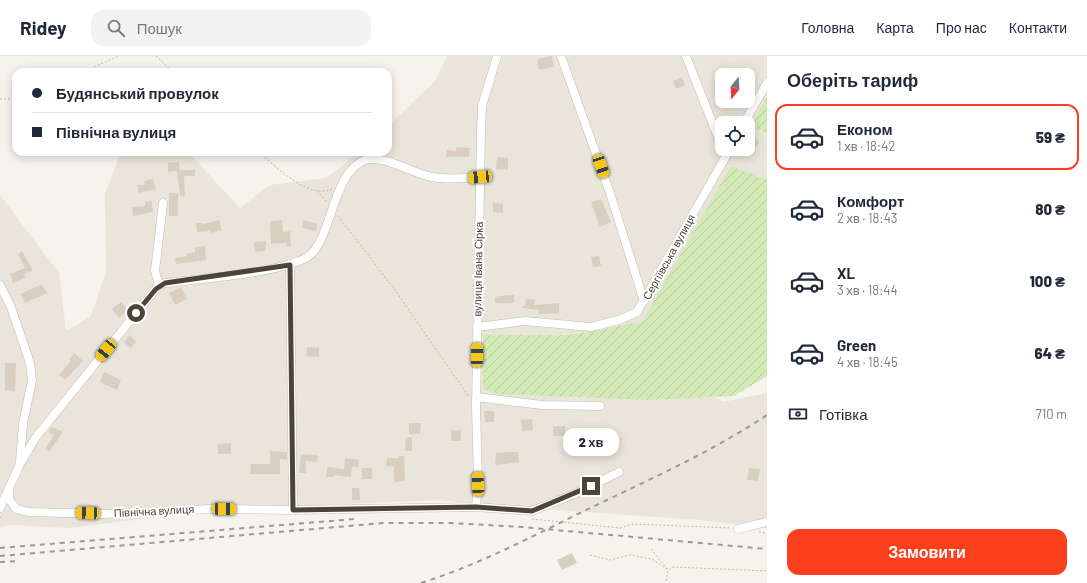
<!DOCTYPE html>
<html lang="uk">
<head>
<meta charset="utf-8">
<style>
	body { margin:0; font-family:Barlow,sans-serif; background:#f2f2f3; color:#1f2937; height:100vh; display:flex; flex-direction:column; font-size:15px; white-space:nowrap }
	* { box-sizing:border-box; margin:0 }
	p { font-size:13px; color:#747a83 }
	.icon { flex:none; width:22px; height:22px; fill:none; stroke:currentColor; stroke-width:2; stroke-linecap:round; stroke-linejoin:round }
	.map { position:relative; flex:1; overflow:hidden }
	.side { display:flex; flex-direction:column; background:#fff; width:320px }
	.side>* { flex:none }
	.guide { position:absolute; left:12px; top:12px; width:380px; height:88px; border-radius:12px; box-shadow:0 2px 10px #0003; display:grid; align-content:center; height:88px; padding:0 20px; background:#fff }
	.needle { width:26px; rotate:198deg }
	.tools { position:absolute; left:715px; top:12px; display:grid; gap:8px }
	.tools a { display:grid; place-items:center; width:40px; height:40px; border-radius:8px; background:#fff; box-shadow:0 2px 10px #0003; font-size:20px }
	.end { position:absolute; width:18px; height:18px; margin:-9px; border:5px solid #4b4439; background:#fff; box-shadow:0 0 0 2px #fff }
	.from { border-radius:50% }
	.bubble { position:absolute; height:28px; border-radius:12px; background:#fff; box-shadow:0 2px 10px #0003; font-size:13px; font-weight:800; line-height:28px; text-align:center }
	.car { position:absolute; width:12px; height:24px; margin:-12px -6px; border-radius:5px; box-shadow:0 0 3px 1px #0007; background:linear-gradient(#f5c518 24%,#345 0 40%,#f5c518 0 76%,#345 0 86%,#f5c518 0) }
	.guide b { display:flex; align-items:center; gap:14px; height:38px; font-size:15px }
	.guide b+b { border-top:1px solid #e0e1e3 }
	.guide i { width:10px; height:10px; background:#1f2937 }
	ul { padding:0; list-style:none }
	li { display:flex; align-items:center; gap:12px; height:66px; margin:0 8px 6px; padding:0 12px; border:2px solid transparent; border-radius:12px }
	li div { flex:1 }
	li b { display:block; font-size:15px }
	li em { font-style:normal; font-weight:800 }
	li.selected { border-color:#fc3f1d }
	li>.icon { width:36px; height:36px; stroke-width:1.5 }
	h2 { padding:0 20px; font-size:18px; line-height:48px }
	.pay { display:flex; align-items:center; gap:10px; height:44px; padding:0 20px; font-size:15px }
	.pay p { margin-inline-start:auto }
	.button { display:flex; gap:8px; margin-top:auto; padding:8px 20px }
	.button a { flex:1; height:46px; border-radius:12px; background:#fc3f1d; color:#fff; font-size:16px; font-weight:800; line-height:46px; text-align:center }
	header { display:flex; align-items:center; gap:24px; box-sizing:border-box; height:56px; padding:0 20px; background:#fff; border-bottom:1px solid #e0e1e3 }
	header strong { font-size:19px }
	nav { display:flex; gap:22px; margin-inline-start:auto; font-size:14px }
	.search { width:280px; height:36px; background:#f2f2f3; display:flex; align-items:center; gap:10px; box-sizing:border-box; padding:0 14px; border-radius:12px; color:#747a83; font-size:15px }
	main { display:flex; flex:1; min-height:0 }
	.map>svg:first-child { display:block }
	.residential { fill:#eae5da; fill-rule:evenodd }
	.garden { fill:url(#garden-furrows) }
	.building { fill:#d8cfc1 }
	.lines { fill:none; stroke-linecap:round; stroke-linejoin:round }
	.minor-casing { stroke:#c2bbae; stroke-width:9 }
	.path { stroke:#c4b79f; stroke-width:1; stroke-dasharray:2 2; stroke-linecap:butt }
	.minor { stroke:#fff; stroke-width:8 }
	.rail { stroke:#9a9a9a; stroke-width:2; stroke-dasharray:5 5; stroke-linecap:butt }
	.path-bridge { stroke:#c4b79f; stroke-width:1; stroke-dasharray:2 2; stroke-linecap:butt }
	.route { stroke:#4b4439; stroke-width:5 }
	.labels { text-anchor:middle; stroke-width:4; stroke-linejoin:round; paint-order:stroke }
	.street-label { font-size:11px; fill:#4b4439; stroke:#fff }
</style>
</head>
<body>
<header>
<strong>Ridey</strong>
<div class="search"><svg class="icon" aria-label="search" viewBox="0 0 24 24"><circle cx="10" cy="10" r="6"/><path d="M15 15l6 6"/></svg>Пошук</div>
<nav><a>Головна</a><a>Карта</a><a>Про нас</a><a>Контакти</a></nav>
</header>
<main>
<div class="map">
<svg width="767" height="527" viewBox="0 0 767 527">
	<defs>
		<pattern id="garden-furrows" width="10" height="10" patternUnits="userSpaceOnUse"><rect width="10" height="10" fill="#d2eab5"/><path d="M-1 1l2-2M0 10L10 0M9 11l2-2" fill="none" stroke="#b6ca9c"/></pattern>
	</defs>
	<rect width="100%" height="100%" fill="#f6f3ec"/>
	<path class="residential" d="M447,0H767V196L659,305L723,346L767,337V472L699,464L501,450L439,444L225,453L68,472L12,469L0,471V139L59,217L66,275L91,260L106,216L105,138L121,96H188L240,152L270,129L326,122L360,96H388V70L436,24ZM722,19H748V45H722ZM722,67H748V93H722Z"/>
	<path class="garden" d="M767,41V77L751,70Z
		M731,110L767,124V320L734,340L650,344L499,338L483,333V279H569L642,266Z"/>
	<path class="building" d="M552,0L554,11L539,14L537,3Z
		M682,21L685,29L676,33L673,25Z
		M751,81L759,86L754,95L748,91Z
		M456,91L470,92L469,101H446L447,94L456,95Z
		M497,101L508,102V114L496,113Z
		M179,106L180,114H195V120H184L185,140H180L177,115L168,116V107Z
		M153,123L156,133L138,137V129H145L144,125Z
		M169,137H178V160H169Z
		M601,143L611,166L600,171L591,146Z
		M152,145L153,156L133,160L132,151L145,150V146Z
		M493,147L503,148V157L493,156Z
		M219,164L222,174L210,177V175L197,176L196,167H202V168Z
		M282,164L283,176L290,175L291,190H286V187L271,188L270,165Z
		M303,164L317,168L316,175L302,172Z
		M266,185V195L255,196L254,186Z
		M205,190L206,204L176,208L175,202L187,200V198L195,196V191Z
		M22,195L33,214L24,218L26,222L13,227L10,218L25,212L18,198Z
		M599,200L601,210L593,211L591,201Z
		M42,228L47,237L25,247L20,238Z
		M181,231L187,243L175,249L169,237Z
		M506,239H514V247H495V241Z
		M526,243L535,244L534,249L559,247V257L539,258V254L522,252V250H525Z
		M121,246L128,254L119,262L112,253Z
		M130,279L136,286L130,292L124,286Z
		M307,291L319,292V301L306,300Z
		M74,297L83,305L65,324L59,319L71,305L69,303Z
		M5,307H16L15,335L5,334Z
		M104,316L121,324L117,334L100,326Z
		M484,355H494V366H485Z
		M532,363L533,374L522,375L521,364Z
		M409,367H421L420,378H409Z
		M553,370H565V380H553Z
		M52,371L63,376L49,396L45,393L54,379L48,376Z
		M451,374H461V385H451Z
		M406,381H412V395H405Z
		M231,387V398H218V388Z
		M270,395L287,396V404L280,403V418H250L251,408H270Z
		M510,396H518L519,406L495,409L496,397Z
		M301,398L318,399L317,406L306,405V417H299Z
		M399,400H404L405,425L394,426V411L386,410L387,402H399Z
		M345,402L359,404L358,411L352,410L351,421L334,419L333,421H326L327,411L344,413Z
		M362,412H372V423H362Z
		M749,412L760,413L758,425L747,424Z
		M352,432H359L360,444H352Z
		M572,497L577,507L562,514L557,504Z"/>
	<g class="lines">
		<g class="minor-casing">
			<path id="minor" d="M561,0L610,137L644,245
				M686,0L722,91
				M744,67L767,27
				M290,209L293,454
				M0,229L11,251L30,307L32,324L23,368L20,405
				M159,229L155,215L163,147
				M477,271L525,265L591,271L619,264L637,256L730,93
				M476,341L542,349L600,350
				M9,435V443L16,453L29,456L103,458L211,453L293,454L476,451L532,455L577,437L619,416
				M476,451L478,428L476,351L481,75L482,50L497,0
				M0,452L20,408L36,381L159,229L165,227C197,223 288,217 310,199C332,181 333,115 365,104C383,98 413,118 432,121C448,124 464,122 480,121
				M738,473L767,466"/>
		</g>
		<path class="path" d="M156,0L173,16
			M83,16L119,0
			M0,43H16
			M259,96C275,110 309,144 332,133
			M317,135L326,145
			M338,160L395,234L469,341
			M0,462L3,459
			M620,472L633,468L730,472
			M759,476L767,477
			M651,493L668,514L666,527
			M590,499L610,504L630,499L652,503L668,514L674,511L767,515"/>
		<use href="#minor" class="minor"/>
		<path class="rail" d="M0,492L355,463
			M0,500L383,467H451L522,471L767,493
			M0,506L18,505
			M421,527C478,509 531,481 584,455C646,425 710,397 767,359"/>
		<path class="path-bridge" d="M532,463L620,472"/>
	</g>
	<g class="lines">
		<path class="route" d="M136,257L156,233L165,227L290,209L293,454L476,451L532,455L591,430"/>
	</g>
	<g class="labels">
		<g class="street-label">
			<text transform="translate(669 201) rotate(-61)" y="4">Сергіївська вулиця</text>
			<text transform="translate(478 213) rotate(-89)" y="4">вулиця Івана Сірка</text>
			<text transform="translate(154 455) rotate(-3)" y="4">Північна вулиця</text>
		</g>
	</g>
</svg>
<div class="tools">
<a><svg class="needle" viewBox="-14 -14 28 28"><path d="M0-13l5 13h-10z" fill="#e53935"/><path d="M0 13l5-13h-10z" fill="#747a83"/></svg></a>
<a><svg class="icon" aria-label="locate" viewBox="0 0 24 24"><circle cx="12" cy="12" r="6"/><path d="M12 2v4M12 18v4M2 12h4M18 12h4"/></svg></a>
</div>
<i class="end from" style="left:136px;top:257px"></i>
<i class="end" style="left:591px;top:430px"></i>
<div class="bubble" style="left:563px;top:372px;width:56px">2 хв</div>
<i class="car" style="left:601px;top:110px;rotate:161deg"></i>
<i class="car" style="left:480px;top:121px;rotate:265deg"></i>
<i class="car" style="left:106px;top:294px;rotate:219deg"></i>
<i class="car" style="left:477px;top:299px;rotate:1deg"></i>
<i class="car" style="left:478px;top:428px;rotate:358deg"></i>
<i class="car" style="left:224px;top:453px;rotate:91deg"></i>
<i class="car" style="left:88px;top:457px;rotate:272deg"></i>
<div class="guide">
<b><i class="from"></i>Будянський провулок</b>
<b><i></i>Північна вулиця</b>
</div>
</div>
<section class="side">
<h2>Оберіть тариф</h2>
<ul>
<li class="selected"><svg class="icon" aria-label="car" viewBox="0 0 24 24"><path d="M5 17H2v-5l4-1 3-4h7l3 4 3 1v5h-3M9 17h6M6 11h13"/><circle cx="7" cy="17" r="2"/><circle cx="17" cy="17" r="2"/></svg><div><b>Економ</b><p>1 хв · 18:42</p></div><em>59 ₴</em></li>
<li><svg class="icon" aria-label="car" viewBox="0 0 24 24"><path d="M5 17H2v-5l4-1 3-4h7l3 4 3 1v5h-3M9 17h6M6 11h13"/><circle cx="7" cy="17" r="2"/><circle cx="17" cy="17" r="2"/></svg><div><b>Комфорт</b><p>2 хв · 18:43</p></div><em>80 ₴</em></li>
<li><svg class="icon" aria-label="car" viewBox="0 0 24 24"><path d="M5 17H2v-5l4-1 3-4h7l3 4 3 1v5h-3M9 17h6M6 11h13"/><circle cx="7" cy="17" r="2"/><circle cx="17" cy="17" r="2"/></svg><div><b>XL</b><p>3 хв · 18:44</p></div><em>100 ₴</em></li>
<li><svg class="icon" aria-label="car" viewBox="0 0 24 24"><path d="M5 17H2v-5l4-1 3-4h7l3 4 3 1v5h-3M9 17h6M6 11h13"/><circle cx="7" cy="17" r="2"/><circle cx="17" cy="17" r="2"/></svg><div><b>Green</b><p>4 хв · 18:45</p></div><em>64 ₴</em></li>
</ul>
<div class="pay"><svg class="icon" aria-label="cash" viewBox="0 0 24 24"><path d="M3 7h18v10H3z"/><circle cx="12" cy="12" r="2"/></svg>Готівка<p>710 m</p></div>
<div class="button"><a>Замовити</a></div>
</section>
</main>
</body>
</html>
